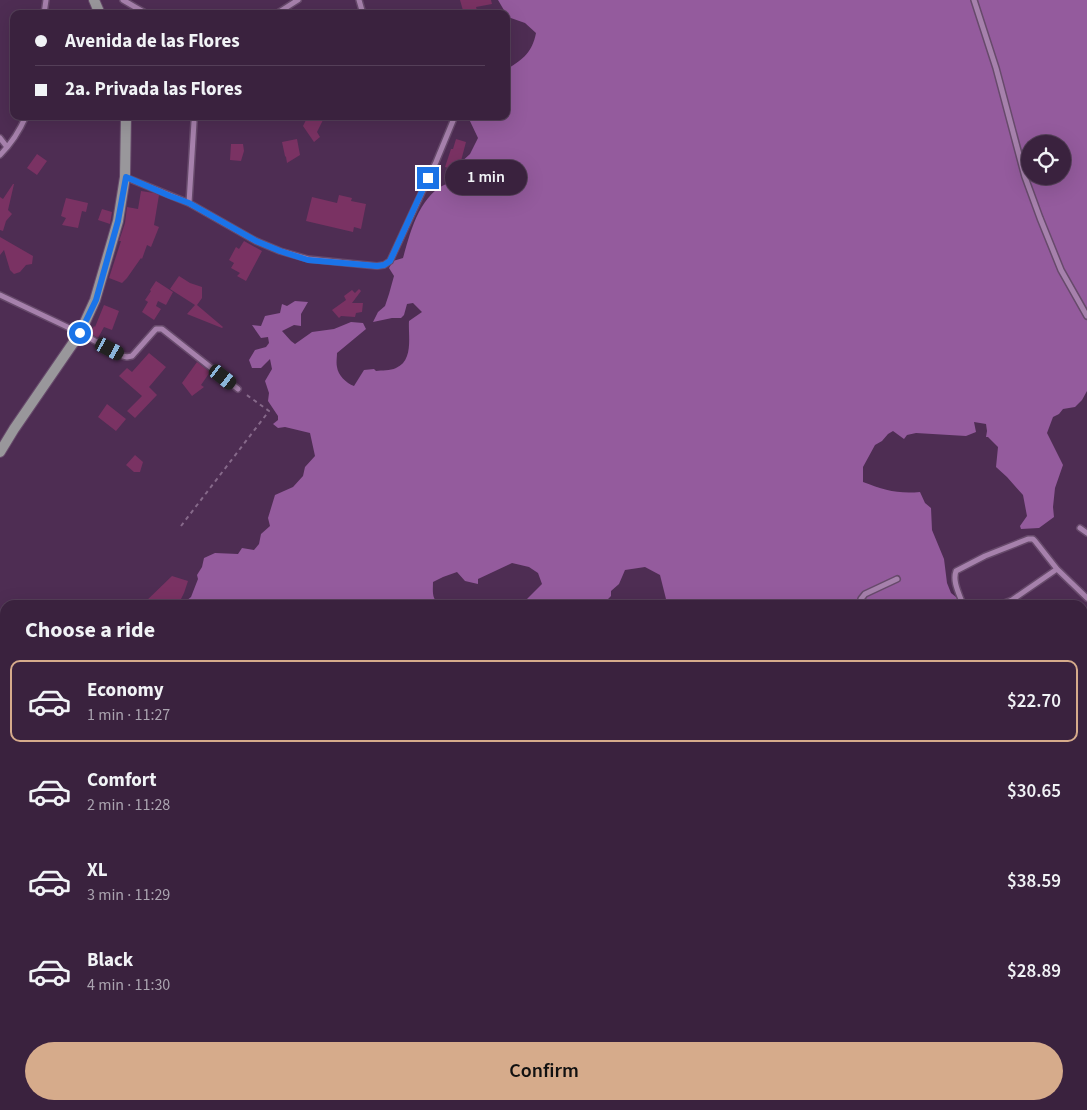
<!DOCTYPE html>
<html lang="en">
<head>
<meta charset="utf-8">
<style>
	body { margin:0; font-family:"Source Sans 3",sans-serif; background:#412a45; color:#f1f3f6; height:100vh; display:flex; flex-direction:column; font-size:19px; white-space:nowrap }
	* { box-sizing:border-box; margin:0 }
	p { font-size:16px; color:#aba4b0 }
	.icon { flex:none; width:28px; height:28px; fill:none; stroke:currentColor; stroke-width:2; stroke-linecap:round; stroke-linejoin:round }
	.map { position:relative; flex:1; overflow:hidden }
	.side { position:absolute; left:0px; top:600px; width:1088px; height:510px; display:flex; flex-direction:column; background:#3a223e; border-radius:15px 15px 0 0; box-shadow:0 5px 20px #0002,0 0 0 1px #543f58 }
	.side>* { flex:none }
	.hud { position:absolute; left:10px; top:10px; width:500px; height:110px; border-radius:10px; box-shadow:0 5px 20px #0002,0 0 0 1px #543f58; display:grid; align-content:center; height:110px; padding:0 25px; background:#3a223e }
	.buttons { position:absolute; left:1021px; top:135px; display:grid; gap:10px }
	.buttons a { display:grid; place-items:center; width:50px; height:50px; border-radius:50%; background:#3a223e; box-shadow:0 5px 20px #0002,0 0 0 1px #543f58; font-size:25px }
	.end { position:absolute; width:22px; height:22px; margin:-11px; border:6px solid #1a73e8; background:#fff; box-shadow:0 0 0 2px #fff }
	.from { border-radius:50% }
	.bubble { position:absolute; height:35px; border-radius:18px; background:#3a223e; box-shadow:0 5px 20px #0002,0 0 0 1px #543f58; font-size:16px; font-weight:600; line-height:35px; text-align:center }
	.car { position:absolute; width:15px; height:30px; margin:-15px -8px; border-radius:6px; box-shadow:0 0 4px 1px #0007; background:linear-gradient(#222 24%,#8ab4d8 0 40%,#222 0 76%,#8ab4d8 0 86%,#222 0) }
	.hud b { display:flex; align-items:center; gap:18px; height:48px; font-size:19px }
	.hud b+b { border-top:1px solid #543f58 }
	.hud i { width:12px; height:12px; background:#f1f3f6 }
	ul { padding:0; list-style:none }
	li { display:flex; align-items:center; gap:15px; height:82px; margin:0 10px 8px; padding:0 15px; border:2px solid transparent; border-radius:10px }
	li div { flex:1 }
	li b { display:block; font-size:19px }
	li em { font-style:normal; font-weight:600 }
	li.selected { border-color:#d6ab8b }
	li>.icon { width:45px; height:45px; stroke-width:1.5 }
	h2 { padding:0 25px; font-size:22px; line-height:60px }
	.primary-button { display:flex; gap:10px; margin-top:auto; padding:10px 25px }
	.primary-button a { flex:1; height:58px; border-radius:30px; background:#d6ab8b; color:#111; font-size:20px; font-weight:600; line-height:58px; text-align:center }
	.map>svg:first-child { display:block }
	.forest { fill:#945b9d; fill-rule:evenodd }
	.building { fill:#7a3263 }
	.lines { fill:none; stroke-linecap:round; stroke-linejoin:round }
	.street-casing { stroke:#674a6b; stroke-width:8 }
	.secondary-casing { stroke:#674a6b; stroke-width:12 }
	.path { stroke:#86698a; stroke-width:2; stroke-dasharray:4 4; stroke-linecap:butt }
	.street { stroke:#a681ac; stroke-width:5 }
	.secondary { stroke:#99979b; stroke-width:10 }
	.route { stroke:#1a73e8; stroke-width:6 }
</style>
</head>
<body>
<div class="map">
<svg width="1087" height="1110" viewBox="0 0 1087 1110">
	<rect width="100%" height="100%" fill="#4e2d53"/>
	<path class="forest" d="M498,0H1087V391L1082,400L1075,407L1063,409L1059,414L1053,417L1047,433L1063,465L1055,488L1053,507L1054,517L1039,528L1021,529L1020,526L1027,516L1023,495L1007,477L996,467L998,447L988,437H986L987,431L986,424L974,422L976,432L966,436L916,433L907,435L904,439L893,431L888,434L882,441L875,445L863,467V482C884,490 897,494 920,492L925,503L931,508L932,530L944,559L947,583L951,593L961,601V605H678L666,599L660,575L645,567L625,570L619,584L611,591V596L602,605H593L596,601L585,603L581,605H525V601L542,584L538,573L529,567L512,563L478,579V584L465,581L457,572L443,577L433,582C433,591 431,600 441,605H181L191,597L198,579L197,575L202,567L204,558L215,553L238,554L242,548L254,550L259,544L261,534L270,526L268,518L275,495L293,487L303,476L305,467L315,456L310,433L285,427L278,428L273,424L278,420V416L268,401L269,393L265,381L272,369L270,359L261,368H252L249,360L255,350L266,347L269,343L268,337L261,338L252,325L261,326L265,316L280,313L282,304L287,306L295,301L308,302L301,314V326L294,325L282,331L291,341L295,344L312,332L334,329L351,322L363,323L366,329L337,353C337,357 336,363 337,367C338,375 346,383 354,386L364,370L374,369L376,371C382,370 390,371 396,368C414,360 408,336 409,321L422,312L413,303L407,304L404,315L401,318H392L373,322L378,312L385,306L389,294L394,276L389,268L393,261L403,258C411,230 420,192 451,182L458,165L470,154L478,138L469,119L470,116H506V70C523,59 532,53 536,33L525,23L508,17ZM1030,144H1062V176H1030Z
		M0,778H5V943L0,942Z
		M1087,991V1110H1017V1108L1024,1105H1082V1014Z
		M0,1047L3,1048L5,1066V1105H39L35,1110H0Z"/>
	<path class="building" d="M460,0H491L492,4L476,7L478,14H464Z
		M308,116H325L317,132L320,137L314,142L303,126Z
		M297,139L300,155L287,163L286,157L285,156L282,142Z
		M456,139L466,142L461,161L464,163L460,172L445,167L451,149H453Z
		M231,144H243L244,151L241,161L230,160Z
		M37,154L47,161L37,175L27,168Z
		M13,184H14L8,210L12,214L6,221L3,231L0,230V197L3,199Z
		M141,191L154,193L159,195L154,225L159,227L151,247L147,245L142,259L141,258L127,278L122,283L109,278L121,241H119L125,223L127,207L138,209Z
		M339,195L352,198L351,201L366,204L361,229L354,227L353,232L306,221L312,197L337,203Z
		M66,198L88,203L86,212L82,211L78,228L62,225L66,218L61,216Z
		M102,209L112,212L110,224L98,220Z
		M0,237L33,256L32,264L26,265L20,272L14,274L10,270L4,250L0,255Z
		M244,241L262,251L246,281L237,276L240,273L231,268L234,263L229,260L236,247L239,249Z
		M179,276L190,283L202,287V298L197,305L223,327L222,328L187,314L195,305L170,289Z
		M156,281L173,292L166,305L158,301L156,306L161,309L154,320L142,312L148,302L145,300L151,291L150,290Z
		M359,289L361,291L352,303H363L362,312L356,313L355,317L341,316L339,318L332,310L346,300L344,296L352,290L355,293Z
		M104,305L119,311L112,330L104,327L98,338L90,333L94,326L95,327Z
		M149,353L166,367L149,387L157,395L135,418L127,411L142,396L119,376L127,368L132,372Z
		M197,362L210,372L201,385L204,387L192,396L182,383Z
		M107,404L126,419L116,431L98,417Z
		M135,455L143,462L140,472H134L126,465Z
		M172,576L188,581L184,593L178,605H142Z"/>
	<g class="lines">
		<g class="street-casing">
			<path id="street" d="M123,0L147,14
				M359,0L363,14
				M974,0L996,68L1025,177L1040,218L1061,270L1087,316
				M44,14L46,0
				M276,14L298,0
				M0,138L7,147
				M0,155C11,144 20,130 26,116
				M125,177L189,203L256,241L280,251L308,259L377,266L384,265L390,261L436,162L455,116
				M189,203L194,122
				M0,295L80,333L123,356L127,357L132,356L156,329H162L238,389
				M1080,528L1087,533
				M861,605V599L865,594L897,579
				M963,605C960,595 952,582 956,571L985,556L1028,539H1033L1035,541L1057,569L1087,598
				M1000,605L1012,600L1057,569
				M0,909L5,906
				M1082,995L1087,976
				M299,1105L301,1110
				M439,1105V1110
				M1021,1110L1024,1105"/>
		</g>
		<g class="secondary-casing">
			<path id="secondary" d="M94,0L100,14
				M0,452L14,429L80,333L95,300L118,221L125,177L126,116
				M1082,698L1087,696
				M0,999L5,1010
				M37,1105L38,1110
				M158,1110L163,1105"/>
		</g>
		<path class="path" d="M181,526L269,411L244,393
			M57,1105L65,1110"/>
		<use href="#street" class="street"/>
		<use href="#secondary" class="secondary"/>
	</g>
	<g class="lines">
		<path class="route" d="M80,333L96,300L118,221L126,177L170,196L189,203L256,241L280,251L308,260L377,266L384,265L390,261L428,178"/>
	</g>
</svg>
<div class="buttons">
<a><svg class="icon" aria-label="locate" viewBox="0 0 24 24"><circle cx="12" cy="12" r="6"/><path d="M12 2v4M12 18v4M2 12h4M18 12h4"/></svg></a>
</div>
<i class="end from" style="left:80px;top:333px"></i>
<i class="end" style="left:428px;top:178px"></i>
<div class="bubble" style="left:445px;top:160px;width:82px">1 min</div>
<i class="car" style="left:110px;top:349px;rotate:118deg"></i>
<i class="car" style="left:223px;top:377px;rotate:128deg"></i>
<div class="hud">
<b><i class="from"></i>Avenida de las Flores</b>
<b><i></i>2a. Privada las Flores</b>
</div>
<section class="side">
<h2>Choose a ride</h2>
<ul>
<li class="selected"><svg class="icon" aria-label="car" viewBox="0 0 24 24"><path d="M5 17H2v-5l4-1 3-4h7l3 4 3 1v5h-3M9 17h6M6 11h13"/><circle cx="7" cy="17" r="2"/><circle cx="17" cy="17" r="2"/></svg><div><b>Economy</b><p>1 min · 11:27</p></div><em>$22.70</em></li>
<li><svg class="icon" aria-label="car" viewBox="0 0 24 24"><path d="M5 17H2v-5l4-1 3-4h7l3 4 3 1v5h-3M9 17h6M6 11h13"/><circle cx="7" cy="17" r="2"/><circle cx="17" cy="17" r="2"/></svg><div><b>Comfort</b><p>2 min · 11:28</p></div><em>$30.65</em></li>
<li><svg class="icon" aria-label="car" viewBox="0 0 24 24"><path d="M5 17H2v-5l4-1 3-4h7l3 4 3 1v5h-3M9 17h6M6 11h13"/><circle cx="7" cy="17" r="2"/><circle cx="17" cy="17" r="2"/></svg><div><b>XL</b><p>3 min · 11:29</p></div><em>$38.59</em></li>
<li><svg class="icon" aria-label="car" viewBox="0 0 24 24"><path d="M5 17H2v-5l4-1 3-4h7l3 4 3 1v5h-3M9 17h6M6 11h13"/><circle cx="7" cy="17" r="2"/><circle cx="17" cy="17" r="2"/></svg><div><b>Black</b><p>4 min · 11:30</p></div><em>$28.89</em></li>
</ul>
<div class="primary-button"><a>Confirm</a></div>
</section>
</div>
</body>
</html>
